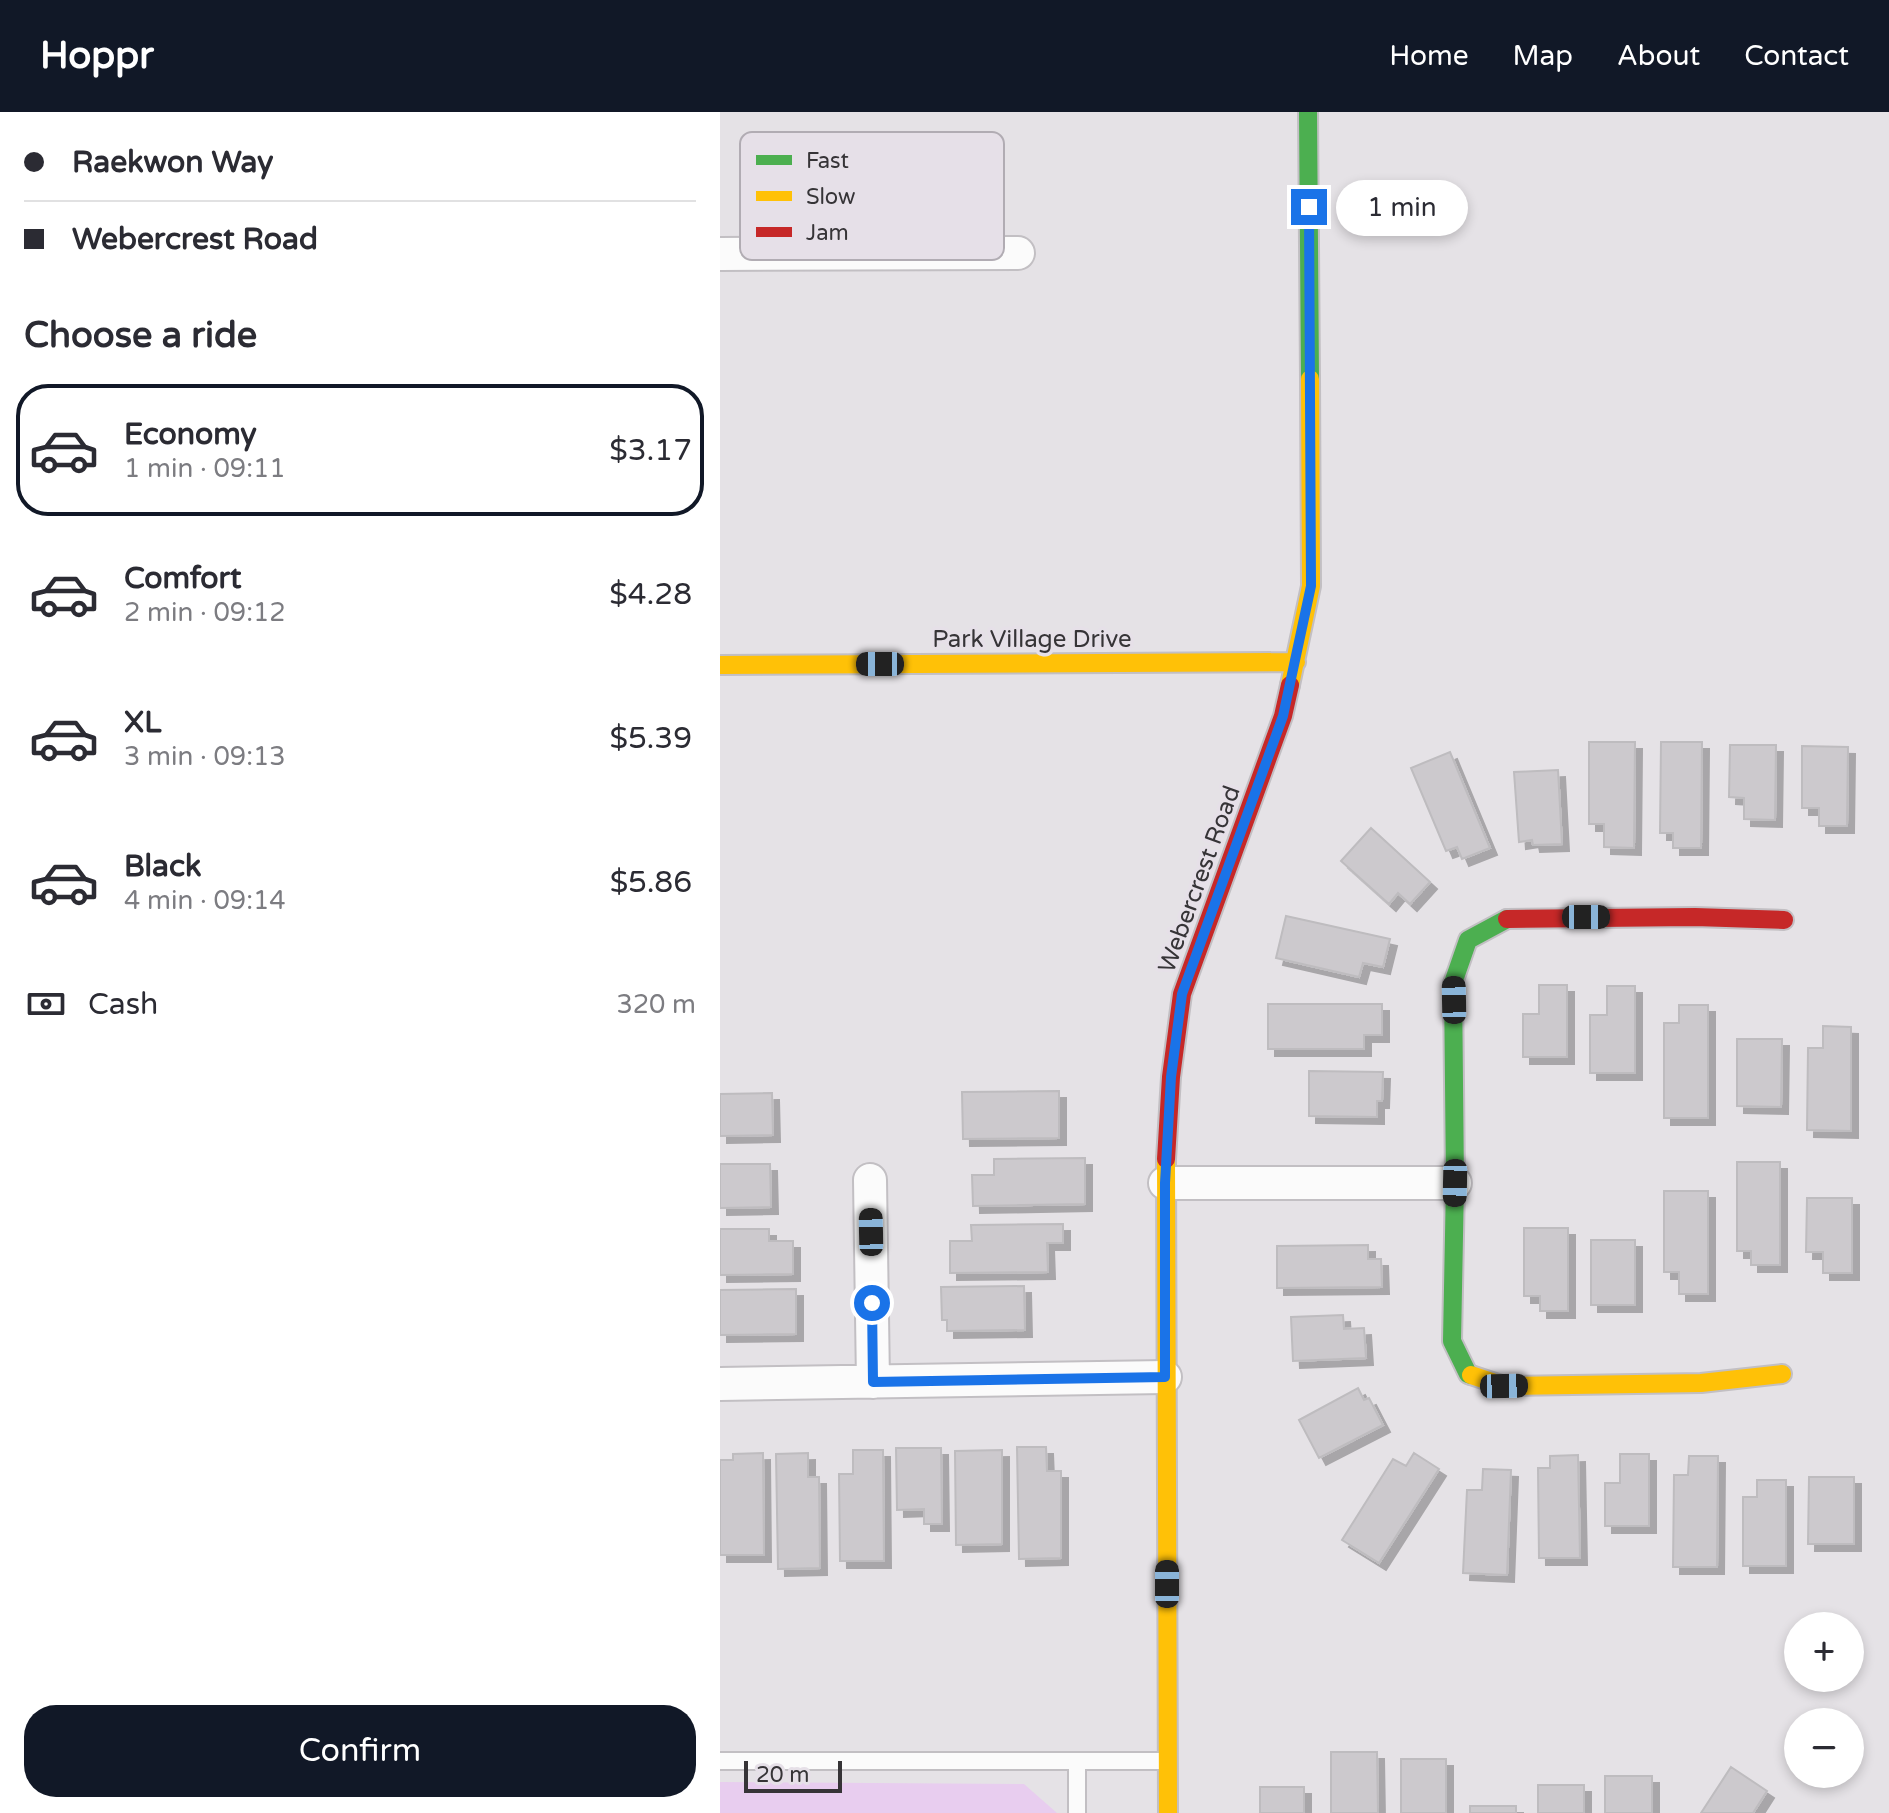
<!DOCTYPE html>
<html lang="en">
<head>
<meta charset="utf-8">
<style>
	body { margin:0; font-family:"Varela Round",sans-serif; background:#f2f2f3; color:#2b2b33; height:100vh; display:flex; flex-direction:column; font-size:30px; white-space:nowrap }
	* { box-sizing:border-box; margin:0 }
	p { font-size:26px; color:#7c7c81 }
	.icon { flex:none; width:44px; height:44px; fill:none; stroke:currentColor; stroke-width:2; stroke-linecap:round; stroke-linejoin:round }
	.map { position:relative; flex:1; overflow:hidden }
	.panel { display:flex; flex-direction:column; background:#fff; width:720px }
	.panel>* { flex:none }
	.top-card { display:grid; align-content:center; height:176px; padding:0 24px; background:#fff }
	.tools { position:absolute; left:1064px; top:1500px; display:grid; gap:16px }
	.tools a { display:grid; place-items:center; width:80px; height:80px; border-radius:50%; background:#fff; box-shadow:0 4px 12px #0003; font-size:40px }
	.scale { position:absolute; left:24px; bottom:20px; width:98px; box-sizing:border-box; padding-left:8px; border:4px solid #363437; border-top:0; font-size:22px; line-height:28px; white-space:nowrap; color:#363437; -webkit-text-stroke:6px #e6e0e8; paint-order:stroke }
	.end { position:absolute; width:36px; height:36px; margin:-18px; border:10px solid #1a73e8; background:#fff; box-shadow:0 0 0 4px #fff }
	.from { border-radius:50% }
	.bubble { position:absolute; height:56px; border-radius:28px; background:#fff; box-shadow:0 4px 12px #0003; font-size:26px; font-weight:600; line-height:56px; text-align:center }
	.car { position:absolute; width:24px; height:48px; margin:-24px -12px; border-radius:10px; box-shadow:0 0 6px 2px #0007; background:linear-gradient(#222 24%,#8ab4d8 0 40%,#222 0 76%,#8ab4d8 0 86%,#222 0) }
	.top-card b { display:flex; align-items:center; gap:28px; height:76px; font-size:30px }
	.top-card b+b { border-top:2px solid #e1e1e2 }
	.top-card i { width:20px; height:20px; background:#2b2b33 }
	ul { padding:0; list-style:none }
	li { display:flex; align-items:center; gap:24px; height:132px; margin:0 16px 12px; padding:0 8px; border:4px solid transparent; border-radius:32px }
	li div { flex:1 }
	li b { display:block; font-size:30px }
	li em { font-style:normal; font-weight:600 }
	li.current { border-color:#111827 }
	li>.icon { width:72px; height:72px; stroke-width:1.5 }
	h2 { padding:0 24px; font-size:36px; line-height:96px }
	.pay { display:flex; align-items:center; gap:20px; height:88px; padding:0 24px; font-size:30px }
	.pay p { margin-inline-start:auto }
	.cta { display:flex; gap:16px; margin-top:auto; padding:16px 24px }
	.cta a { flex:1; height:92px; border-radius:32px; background:#111827; color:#fff; font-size:32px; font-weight:600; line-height:92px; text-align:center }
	header { display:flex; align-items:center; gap:48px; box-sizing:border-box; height:112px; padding:0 40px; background:#111827; color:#fff }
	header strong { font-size:38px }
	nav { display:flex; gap:44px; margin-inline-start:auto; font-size:28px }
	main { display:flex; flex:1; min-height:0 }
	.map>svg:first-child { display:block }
	.green { fill:#e8cdef }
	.building { fill:#ccc9cd; stroke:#bebcbf; stroke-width:2; filter:url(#shadow) }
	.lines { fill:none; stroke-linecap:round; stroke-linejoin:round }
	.lane-casing { stroke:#c2bfc3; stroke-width:20 }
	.street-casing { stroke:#c2bfc3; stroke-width:36 }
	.fast-casing { stroke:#c2bfc3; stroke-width:22 }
	.slow-casing { stroke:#c2bfc3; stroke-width:22 }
	.jam-casing { stroke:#c2bfc3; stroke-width:22 }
	.lane { stroke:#fbfbfb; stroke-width:16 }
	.street { stroke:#fbfbfb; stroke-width:32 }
	.fast { stroke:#4caf50; stroke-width:18 }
	.slow { stroke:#ffc107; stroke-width:18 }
	.jam { stroke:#c62828; stroke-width:18 }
	.route { stroke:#1a73e8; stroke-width:10 }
	.labels { text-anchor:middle; stroke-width:7; stroke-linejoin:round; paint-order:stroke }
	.street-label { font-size:24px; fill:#363437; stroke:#e6e0e8 }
	.key { fill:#e6e0e8; stroke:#b1acb3; stroke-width:2 }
	.key-label { font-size:22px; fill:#363437 }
</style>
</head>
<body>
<header>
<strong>Hoppr</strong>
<nav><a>Home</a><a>Map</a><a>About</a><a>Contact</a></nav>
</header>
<main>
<section class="panel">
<div class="top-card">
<b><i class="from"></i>Raekwon Way</b>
<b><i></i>Webercrest Road</b>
</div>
<h2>Choose a ride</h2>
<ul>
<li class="current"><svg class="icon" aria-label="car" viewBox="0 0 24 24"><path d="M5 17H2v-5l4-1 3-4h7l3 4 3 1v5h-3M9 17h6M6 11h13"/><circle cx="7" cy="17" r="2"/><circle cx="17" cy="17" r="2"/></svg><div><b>Economy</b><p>1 min · 09:11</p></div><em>$3.17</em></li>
<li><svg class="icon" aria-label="car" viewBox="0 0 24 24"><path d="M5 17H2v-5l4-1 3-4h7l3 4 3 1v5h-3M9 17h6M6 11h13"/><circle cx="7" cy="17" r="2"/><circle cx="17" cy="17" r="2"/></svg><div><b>Comfort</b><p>2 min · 09:12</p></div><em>$4.28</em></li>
<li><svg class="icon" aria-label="car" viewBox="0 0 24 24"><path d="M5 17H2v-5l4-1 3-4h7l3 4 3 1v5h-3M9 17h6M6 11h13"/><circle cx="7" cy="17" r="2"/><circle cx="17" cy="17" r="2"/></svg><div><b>XL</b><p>3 min · 09:13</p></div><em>$5.39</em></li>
<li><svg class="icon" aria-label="car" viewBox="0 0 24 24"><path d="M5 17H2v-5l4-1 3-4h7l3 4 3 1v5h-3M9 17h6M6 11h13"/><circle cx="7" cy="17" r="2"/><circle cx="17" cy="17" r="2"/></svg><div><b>Black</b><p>4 min · 09:14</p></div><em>$5.86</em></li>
</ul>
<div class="pay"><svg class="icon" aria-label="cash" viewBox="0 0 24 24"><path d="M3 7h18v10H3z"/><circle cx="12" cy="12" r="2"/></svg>Cash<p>320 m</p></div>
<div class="cta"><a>Confirm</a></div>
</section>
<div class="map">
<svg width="1169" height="1701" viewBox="0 0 1169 1701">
	<defs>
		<filter id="shadow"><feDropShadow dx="7" dy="7" stdDeviation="0" flood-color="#0004"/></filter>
	</defs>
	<rect width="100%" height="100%" fill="#e5e2e6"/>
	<path class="green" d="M0,1670L304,1672L337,1701H0Z"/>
	<path class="building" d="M869,630H915L914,736L884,735V712H869Z
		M941,630H982L981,736H953V721H940Z
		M1010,633H1056L1055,708L1024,707V686L1009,685Z
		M1082,634L1128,635L1127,714H1099V696H1082Z
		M730,640L770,736L742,747L737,735L726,739L691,656Z
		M838,658L842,732L813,733L812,728L799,730L794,660Z
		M651,716L710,770L690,792L678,781L669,792L621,749Z
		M566,804L670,827L663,855L643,851L639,865L556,846Z
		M819,873H847V945H803V902H819Z
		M887,874H915V961H870V903H887Z
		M548,892H662V923H644V937H548Z
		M959,893H988V1006H944V911H959Z
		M1103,914L1131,915V1019L1087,1018L1088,936H1103Z
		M1017,927H1062L1061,995L1017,994Z
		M589,959L663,960L662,989H657V1005L589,1004Z
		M339,979V1026L243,1027L242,980Z
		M52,981L53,1023L0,1024V982Z
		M365,1046V1092L253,1094L252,1063H274V1047Z
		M1017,1050H1060V1153H1031V1139H1017Z
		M0,1052H50L51,1095L0,1096Z
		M944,1079H988V1182H959V1160H944Z
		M1087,1086H1132V1161H1103V1140H1086Z
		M343,1112V1131H327L328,1160L230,1161V1129H252L251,1113Z
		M804,1116H848V1199H820V1184H804Z
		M0,1117H49V1129H73V1162L0,1163Z
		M871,1128H915V1193H871Z
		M648,1133V1147H661L662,1175L557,1176V1134Z
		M304,1174L305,1218L227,1219V1208H222L221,1175Z
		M76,1177V1222L0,1223V1178Z
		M623,1203L624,1217L644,1216L646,1246L573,1249L571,1205Z
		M638,1276L644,1288L649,1286L663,1313L599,1346L579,1308Z
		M297,1335H326L327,1359H341V1446L299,1447Z
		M176,1336H221L222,1412H204V1397L177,1398Z
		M133,1338H163L164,1449H120L119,1362H133Z
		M282,1338V1432L236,1433L235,1339Z
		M43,1341L44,1443H0V1348H13V1342Z
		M88,1341V1365H99L100,1456L58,1457L56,1342Z
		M694,1341L719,1357L659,1451L622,1428L673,1347L686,1354Z
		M900,1342H929V1414H885V1371H900Z
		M858,1343L860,1446H819L818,1356H830V1344Z
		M969,1344H998L997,1455H953L954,1363H968Z
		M763,1357L791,1358L787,1463L743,1461L747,1378H762Z
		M1089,1365H1134V1432H1088Z
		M1037,1368H1066V1454H1023V1385H1037Z
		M611,1640H657L658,1701H611Z
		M681,1647H726V1701H681Z
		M1011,1655L1047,1679L1033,1701H981Z
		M885,1664H932V1701H885Z
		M818,1673H864V1701H818Z
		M540,1675H584V1701H540Z
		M750,1694H796V1701H750Z"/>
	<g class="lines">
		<g class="lane-casing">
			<path id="lane" d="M0,1649H357V1701
				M357,1649H447"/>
		</g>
		<g class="street-casing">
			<path id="street" d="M0,142L298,141
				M150,1068L153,1270
				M445,1071H735
				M0,1272L445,1265"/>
		</g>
		<g class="fast-casing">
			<path id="fast" d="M588,0L590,267
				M751,1263L748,1262L732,1229L735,1071L733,871L748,828L787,807"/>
		</g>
		<g class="slow-casing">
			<path id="slow" d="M0,553L576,550
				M570,573L591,474L590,267
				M446,1047L448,1701
				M751,1263L784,1274L981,1271L1062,1262"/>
		</g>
		<g class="jam-casing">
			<path id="jam" d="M787,807L975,805L1064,808
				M446,1047L451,965L462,882L563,604L570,573"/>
		</g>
		<use href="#lane" class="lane"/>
		<use href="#street" class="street"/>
		<use href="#fast" class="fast"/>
		<use href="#slow" class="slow"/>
		<use href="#jam" class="jam"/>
	</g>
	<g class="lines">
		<path class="route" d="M152,1191L153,1270L445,1265V1071L451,965L462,882L563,604L591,474L589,95"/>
	</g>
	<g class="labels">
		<g class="street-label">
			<text x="312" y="535">Park Village Drive</text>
			<text transform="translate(479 767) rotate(-70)" y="8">Webercrest Road</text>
		</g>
	</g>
	<rect x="20" y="20" width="264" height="128" rx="12" class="key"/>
	<rect x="36" y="43" width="36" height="10" fill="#4caf50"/>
	<rect x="36" y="79" width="36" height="10" fill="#ffc107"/>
	<rect x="36" y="115" width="36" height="10" fill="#c62828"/>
	<g class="key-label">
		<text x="86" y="56">Fast</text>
		<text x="86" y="92">Slow</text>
		<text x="86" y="128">Jam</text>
	</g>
</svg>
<div class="tools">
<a>+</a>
<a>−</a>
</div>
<div class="scale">20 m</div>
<i class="end from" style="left:152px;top:1191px"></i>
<i class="end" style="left:589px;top:95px"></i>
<div class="bubble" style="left:616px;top:68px;width:132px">1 min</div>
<i class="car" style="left:160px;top:552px;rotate:270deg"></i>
<i class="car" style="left:866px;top:805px;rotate:90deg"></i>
<i class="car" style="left:734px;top:888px;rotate:359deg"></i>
<i class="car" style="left:735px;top:1071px;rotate:181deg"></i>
<i class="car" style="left:151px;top:1120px;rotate:359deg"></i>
<i class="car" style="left:784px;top:1274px;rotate:89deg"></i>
<i class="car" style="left:447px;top:1472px;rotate:0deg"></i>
</div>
</main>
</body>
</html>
